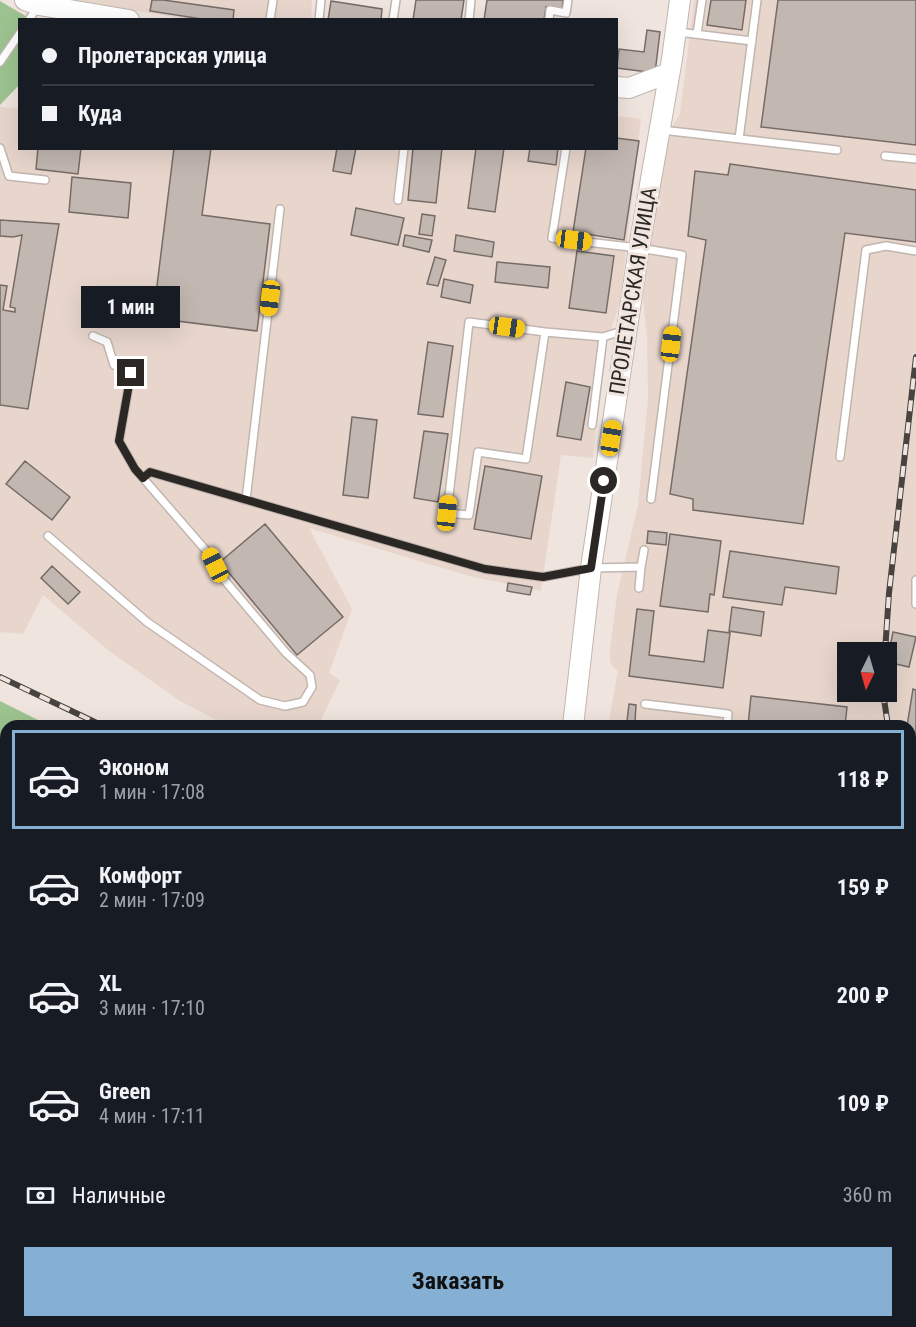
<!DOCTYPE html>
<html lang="ru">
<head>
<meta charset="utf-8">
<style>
	body { margin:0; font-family:"Roboto Condensed",sans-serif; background:#242831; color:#f1f3f6; height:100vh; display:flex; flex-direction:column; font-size:22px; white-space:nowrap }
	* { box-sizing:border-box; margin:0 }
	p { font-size:20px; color:#9ea1a6 }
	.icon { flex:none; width:33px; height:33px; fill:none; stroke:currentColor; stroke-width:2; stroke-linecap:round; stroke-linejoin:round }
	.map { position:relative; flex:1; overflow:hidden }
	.side { position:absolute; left:0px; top:720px; width:916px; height:608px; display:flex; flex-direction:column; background:#171b24; border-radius:18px 18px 0 0; box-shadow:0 6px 24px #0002 }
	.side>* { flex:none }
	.top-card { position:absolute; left:18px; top:18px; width:600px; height:132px; border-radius:0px; box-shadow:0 6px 24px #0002; display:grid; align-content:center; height:132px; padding:0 24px; background:#171b24 }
	.needle { width:39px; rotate:185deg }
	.controls { position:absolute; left:837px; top:642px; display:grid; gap:12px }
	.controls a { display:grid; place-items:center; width:60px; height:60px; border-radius:0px; background:#171b24; box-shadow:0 6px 24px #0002; font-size:30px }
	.end { position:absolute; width:27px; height:27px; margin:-14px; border:8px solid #2b2724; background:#fff; box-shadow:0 0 0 3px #fff }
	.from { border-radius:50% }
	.bubble { position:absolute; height:42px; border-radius:0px; background:#171b24; box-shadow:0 6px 24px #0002; font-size:20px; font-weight:700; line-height:42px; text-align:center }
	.car { position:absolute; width:18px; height:36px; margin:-18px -9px; border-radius:8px; box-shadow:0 0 4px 2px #0007; background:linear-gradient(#f5c518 24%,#345 0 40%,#f5c518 0 76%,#345 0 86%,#f5c518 0) }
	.top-card b { display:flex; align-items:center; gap:21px; height:57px; font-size:22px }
	.top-card b+b { border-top:2px solid #363941 }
	.top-card i { width:15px; height:15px; background:#f1f3f6 }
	ul { padding:10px 0 0; list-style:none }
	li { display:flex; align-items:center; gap:18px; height:99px; margin:0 12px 9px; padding:0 12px; border:3px solid transparent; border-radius:0px }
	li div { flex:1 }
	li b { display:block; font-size:22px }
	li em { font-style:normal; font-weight:700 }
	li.selected { border-color:#85b0d4 }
	li>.icon { width:54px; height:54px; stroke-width:1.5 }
	.pay { display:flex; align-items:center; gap:15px; height:66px; padding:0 24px; font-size:22px }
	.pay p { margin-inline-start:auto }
	.cta { display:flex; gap:12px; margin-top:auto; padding:12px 24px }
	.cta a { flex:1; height:69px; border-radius:0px; background:#85b0d4; color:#111; font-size:24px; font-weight:700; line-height:69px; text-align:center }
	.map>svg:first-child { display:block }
	.built { fill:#e8d6cc; fill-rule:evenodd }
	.green { fill:#9dc390 }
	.building { fill:#c2b7b1; stroke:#766c67; stroke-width:1.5 }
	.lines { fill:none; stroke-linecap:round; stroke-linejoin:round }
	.lane-casing { stroke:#c1b6b0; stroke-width:10 }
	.secondary-casing { stroke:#c1b6b0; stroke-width:22 }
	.lane { stroke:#fff; stroke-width:7 }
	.secondary { stroke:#fff; stroke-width:20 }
	.rail-casing { stroke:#484340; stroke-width:6 }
	.rail { stroke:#f0e4de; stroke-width:4; stroke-dasharray:11; stroke-linecap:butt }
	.route { stroke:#2b2724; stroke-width:8 }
	.labels { text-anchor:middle; stroke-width:6; stroke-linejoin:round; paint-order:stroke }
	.street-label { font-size:21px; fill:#2b2724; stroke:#f0e4de }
</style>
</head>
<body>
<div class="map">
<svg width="916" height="1327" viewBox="0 0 916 1327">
	<rect width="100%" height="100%" fill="#f0e4de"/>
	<path class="built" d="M69,0H312L311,20L186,19Z
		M694,0H916V762L911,763L910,726H608L618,670L613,667L610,661V649L617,595L638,505L648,398L647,337L642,291L661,148L680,113ZM848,652H886V692H848Z
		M0,107L19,109L20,148H616L617,116L641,119L620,303L606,343L593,458L561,455L541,591L469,576L309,528L352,609L329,673L340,680L318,726H228L180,701L109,651L43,595L23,634L0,632Z
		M911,1097L916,1098V1327H512L513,1322H910Z"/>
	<path class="green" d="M0,1L29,18L35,19L20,20L19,85L0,105Z
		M0,701L50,726H6V1322H513L512,1327H0Z
		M911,913L916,915V1098L910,1097Z"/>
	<path class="building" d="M152,0H163L234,10L233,20H208L150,11Z
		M416,0H464L461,20H413Z
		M487,0H563L562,10L546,7L544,20H484Z
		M711,0H746L742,30L707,25Z
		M778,0H916V145L761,127Z
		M331,1L382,9L381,20H328Z
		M647,30L660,32L655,73L617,68L619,49L644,52Z
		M616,138L639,141L624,240L573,232L586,148H616Z
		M38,148H81L78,174L36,169Z
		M174,148H211L202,215L270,224L257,331L153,318Z
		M337,148H356L351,174L333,171Z
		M413,148H442L436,203L408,200Z
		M476,148H504L495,212L468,208Z
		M530,148H558L556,165L528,161Z
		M730,164L916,190V242L845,233L803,524L693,510V499L670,494L706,240L688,236L695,171L728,175Z
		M72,177L131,183L128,218L69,212Z
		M356,208L404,218L398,245L351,235Z
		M422,214L435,216L432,236L419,234Z
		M0,220L59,224L28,409L0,405V285L7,286L3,310L15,312V308L10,307L22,235L13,237L0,236Z
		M405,235L432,240L429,252L403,246Z
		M456,235L494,242L492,257L454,251Z
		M577,251L614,256L606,313L569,308Z
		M435,257L446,260L438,286L427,284Z
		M497,262L550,267L548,288L495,282Z
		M444,279L473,285L470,303L441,297Z
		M428,342L453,346L443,417L418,414Z
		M566,382L590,387L581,440L557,436Z
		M352,417L377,420L368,498L343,495Z
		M424,431L448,434L438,502L414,498Z
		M25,461L70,497L52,520L6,484Z
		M485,466L542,476L531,539L474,529Z
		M265,524L343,617L297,655L220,562Z
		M648,531L667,533L666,545L647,543Z
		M670,534L721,541L714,595L710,594L708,612L660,606Z
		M730,551L839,567L836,594L785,587L782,605L723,597Z
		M52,566L80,592L68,604L41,578Z
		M508,583L532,587L530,595L507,591Z
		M732,607L764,612L761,636L729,631Z
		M637,609L654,611L649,655L704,662L708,630L730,633L723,688L629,676Z
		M893,632L916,637L909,667L887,662Z
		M913,689L916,690V749L910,748V726H907Z
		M751,696L847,707L845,726H748Z
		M629,704L636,705L635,722L627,721Z
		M910,1313H916V1327H790L791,1322H910Z"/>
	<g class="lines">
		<g class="lane-casing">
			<path id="lane" d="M29,20L37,7
				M270,20L273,0
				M319,20L321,0
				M393,20L396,0
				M469,20L471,0
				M549,20L550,10L566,13L568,0
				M678,32L752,41
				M697,34L702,0
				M0,62L20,33
				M662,130L837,150
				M739,139L757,0
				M0,148L9,176L45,180
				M566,148L552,238L639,248L682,255L651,499
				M885,156L916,159
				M398,200L404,148
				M545,332L469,322L447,513L469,515L478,452L526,459L545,332L603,337
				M592,425L603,337L625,330
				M840,457L866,250L886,246L916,251
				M143,478L150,472L485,569L543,577L591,568L641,567L639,588
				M246,500L280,209
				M48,536L147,622L260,700L285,706L303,702L312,687L310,675L286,653L221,576L209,554L143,478L135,469L119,441L131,373L114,365L107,342L93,336
				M641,567L644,550
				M916,580V604
				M645,704L728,714L727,726"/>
		</g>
		<g class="secondary-casing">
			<path id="secondary" d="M25,0L39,5L129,20
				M616,87L629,88L669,73
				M573,726L591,568L639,248L672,59L680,0
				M465,1327L466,1322"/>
		</g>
		<use href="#lane" class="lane"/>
		<use href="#secondary" class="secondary"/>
		<g class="rail-casing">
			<path id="rail" d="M885,652L889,593L916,357
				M0,677L99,724L109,726
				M883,692L888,726
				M910,789L916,801
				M910,890L916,891"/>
		</g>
		<use href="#rail" class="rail"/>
	</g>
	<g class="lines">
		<path class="route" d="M131,373L119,441L135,469L143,478L150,472L485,569L543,577L591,568L604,481"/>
	</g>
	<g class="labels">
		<g class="street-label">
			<text transform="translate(633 291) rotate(-81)" y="7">ПРОЛЕТАРСКАЯ УЛИЦА</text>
		</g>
	</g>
</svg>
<div class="controls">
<a><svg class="needle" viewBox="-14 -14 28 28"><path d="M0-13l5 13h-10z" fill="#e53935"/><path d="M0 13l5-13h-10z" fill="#9ea1a6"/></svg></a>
</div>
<i class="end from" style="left:604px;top:481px"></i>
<i class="end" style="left:131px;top:373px"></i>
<div class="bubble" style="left:81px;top:286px;width:99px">1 мин</div>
<i class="car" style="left:574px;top:240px;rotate:97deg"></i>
<i class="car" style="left:270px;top:298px;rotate:187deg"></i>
<i class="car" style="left:507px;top:327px;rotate:98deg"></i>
<i class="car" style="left:671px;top:344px;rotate:7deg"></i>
<i class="car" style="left:611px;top:438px;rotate:9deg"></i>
<i class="car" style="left:447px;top:513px;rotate:6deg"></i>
<i class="car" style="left:215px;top:565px;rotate:334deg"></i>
<div class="top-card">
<b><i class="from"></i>Пролетарская улица</b>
<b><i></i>Куда</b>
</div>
<section class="side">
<ul>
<li class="selected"><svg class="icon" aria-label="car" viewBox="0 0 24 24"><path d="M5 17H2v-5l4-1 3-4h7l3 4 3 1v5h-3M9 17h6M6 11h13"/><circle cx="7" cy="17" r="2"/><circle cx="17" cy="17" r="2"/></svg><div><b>Эконом</b><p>1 мин · 17:08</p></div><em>118 ₽</em></li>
<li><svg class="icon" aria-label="car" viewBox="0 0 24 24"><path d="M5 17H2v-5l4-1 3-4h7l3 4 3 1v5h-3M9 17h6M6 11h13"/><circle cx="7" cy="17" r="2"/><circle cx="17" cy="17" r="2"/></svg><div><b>Комфорт</b><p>2 мин · 17:09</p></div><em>159 ₽</em></li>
<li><svg class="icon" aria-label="car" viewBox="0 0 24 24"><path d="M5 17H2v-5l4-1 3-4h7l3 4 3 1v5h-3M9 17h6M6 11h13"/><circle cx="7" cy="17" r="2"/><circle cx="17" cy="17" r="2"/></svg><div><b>XL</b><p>3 мин · 17:10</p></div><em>200 ₽</em></li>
<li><svg class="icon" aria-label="car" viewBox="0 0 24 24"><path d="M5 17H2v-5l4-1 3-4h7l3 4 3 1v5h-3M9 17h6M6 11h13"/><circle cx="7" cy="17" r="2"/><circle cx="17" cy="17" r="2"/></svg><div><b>Green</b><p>4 мин · 17:11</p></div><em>109 ₽</em></li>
</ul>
<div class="pay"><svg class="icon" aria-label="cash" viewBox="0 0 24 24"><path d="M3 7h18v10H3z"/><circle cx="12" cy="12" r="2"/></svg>Наличные<p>360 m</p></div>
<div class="cta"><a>Заказать</a></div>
</section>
</div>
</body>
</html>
